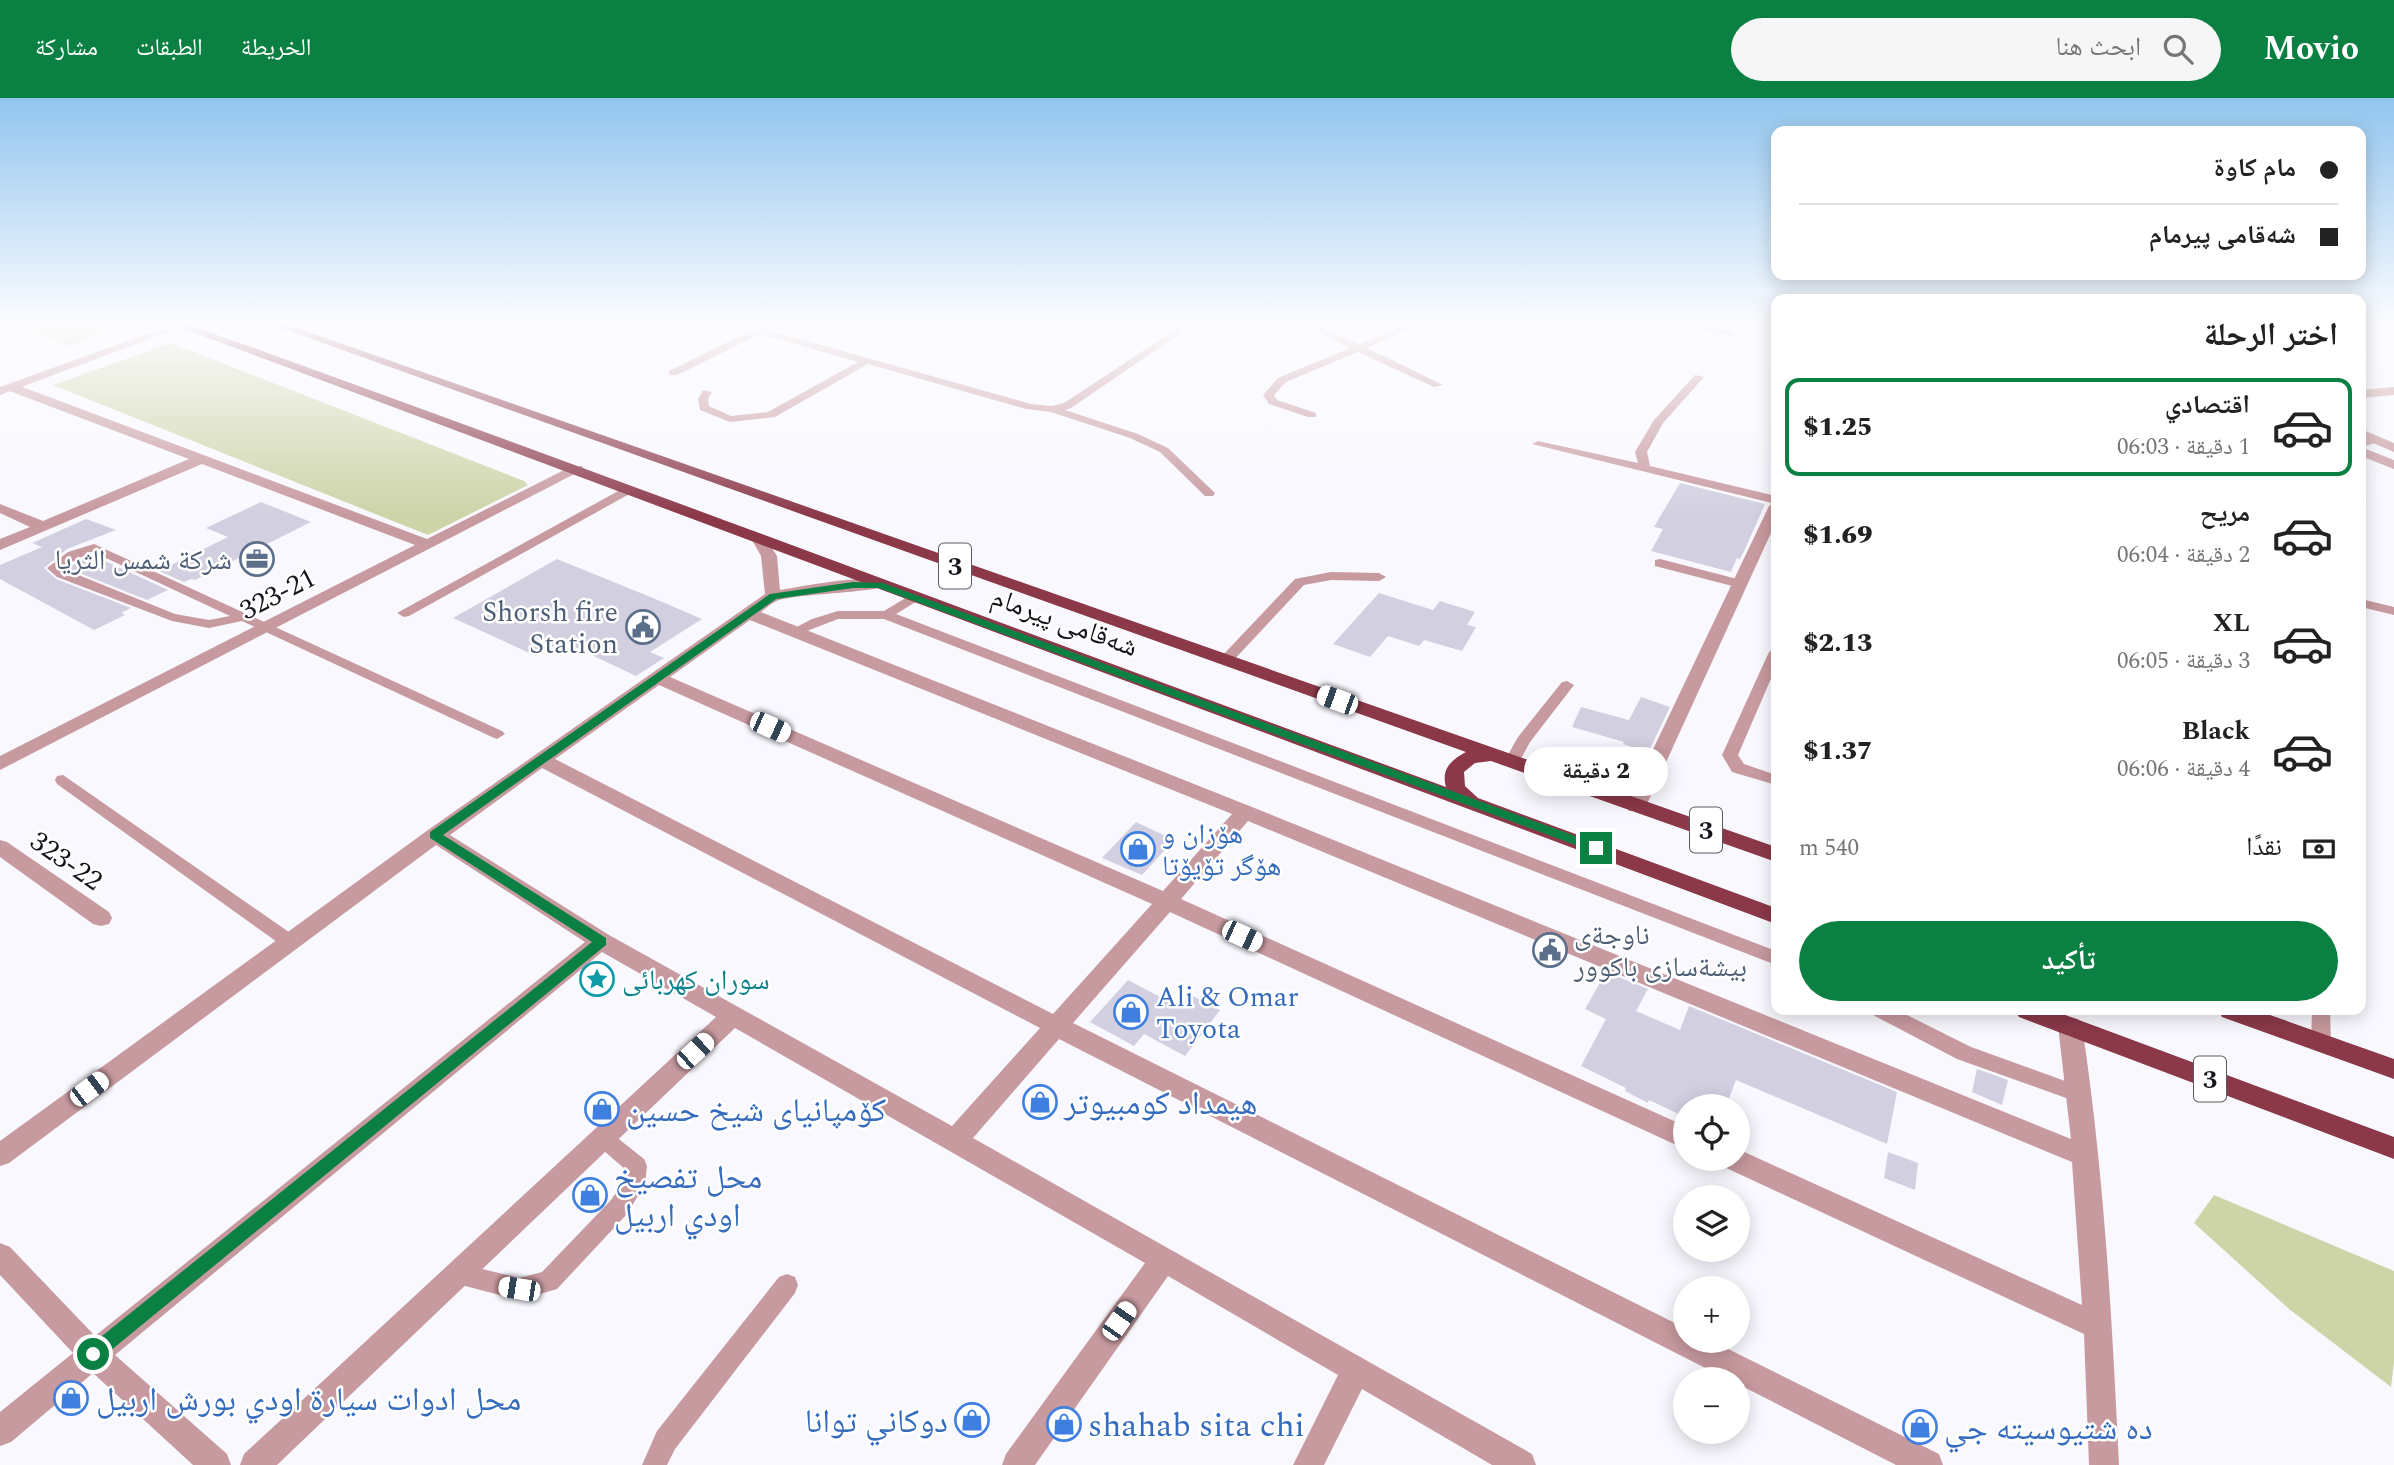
<!DOCTYPE html>
<html lang="ar">
<head>
<meta charset="utf-8">
<style>
	body { margin:0; font-family:Spectral,"Noto Naskh Arabic",serif; background:#f6f6f6; color:#222; direction:rtl; height:100vh; display:flex; flex-direction:column; font-size:26px; white-space:nowrap }
	* { box-sizing:border-box; margin:0 }
	p { font-size:23px; color:#767676 }
	.icon { flex:none; width:38px; height:38px; fill:none; stroke:currentColor; stroke-width:2; stroke-linecap:round; stroke-linejoin:round }
	.map { position:relative; flex:1; overflow:hidden; direction:ltr }
	.details { position:absolute; left:1771px; top:196px; width:595px; height:721px; display:flex; flex-direction:column; background:#fff; border-radius:14px; box-shadow:0 4px 18px #0003; direction:rtl }
	.details>* { flex:none }
	.hud { position:absolute; left:1771px; top:28px; width:595px; height:154px; border-radius:14px; box-shadow:0 4px 18px #0003; direction:rtl; display:grid; align-content:center; height:154px; padding:0 28px; background:#fff }
	.fabs { position:absolute; left:1673px; top:996px; display:grid; gap:14px }
	.fabs a { display:grid; place-items:center; width:77px; height:77px; border-radius:50%; background:#fff; box-shadow:0 4px 18px #0003; font-size:35px }
	.end { position:absolute; width:32px; height:32px; margin:-16px; border:9px solid #0b8043; background:#fff; box-shadow:0 0 0 4px #fff }
	.from { border-radius:50% }
	.bubble { position:absolute; height:49px; border-radius:24px; background:#fff; box-shadow:0 4px 18px #0003; font-size:23px; font-weight:800; line-height:49px; text-align:center; direction:rtl }
	.car { position:absolute; width:21px; height:42px; margin:-21px -10px; border-radius:9px; box-shadow:0 0 5px 2px #0007; background:linear-gradient(#fff 24%,#345 0 40%,#fff 0 76%,#345 0 86%,#fff 0) }
	.hud b { display:flex; align-items:center; gap:24px; height:66px; font-size:26px }
	.hud b+b { border-top:2px solid #e0e0e0 }
	.hud i { width:18px; height:18px; background:#222 }
	ul { padding:0; list-style:none }
	li { display:flex; align-items:center; gap:21px; height:98px; margin:0 14px 10px; padding:0 14px; border:4px solid transparent; border-radius:14px }
	li div { flex:1 }
	li b { display:block; font-size:26px }
	li em { font-style:normal; font-weight:800 }
	li.on { border-color:#0b8043 }
	li>.icon { width:63px; height:63px; stroke-width:1.5 }
	h2 { padding:0 28px; font-size:32px; line-height:84px }
	.pay { display:flex; align-items:center; gap:18px; height:77px; padding:0 28px; font-size:26px }
	.pay p { margin-inline-start:auto }
	.action { display:flex; gap:14px; margin-top:auto; padding:14px 28px }
	.action a { flex:1; height:80px; border-radius:42px; background:#0b8043; color:#fff; font-size:28px; font-weight:800; line-height:80px; text-align:center }
	header { display:flex; align-items:center; gap:42px; box-sizing:border-box; height:98px; padding:0 35px; background:#0b8043; color:#fff }
	header strong { font-size:33px }
	nav { display:flex; gap:38px; margin-inline-start:auto; font-size:24px }
	.search { width:490px; height:63px; background:#f6f6f6; display:flex; align-items:center; gap:18px; box-sizing:border-box; padding:0 24px; border-radius:38px; color:#767676; font-size:26px }
	.map>svg:first-child { display:block }
	.green { fill:#cdd4a8 }
	.building { fill:#d2d0e0 }
	.lines { fill:none; stroke-linecap:round; stroke-linejoin:round }
	.service { fill:#c79a9f; fill-rule:evenodd }
	.minor { fill:#c79a9f; fill-rule:evenodd }
	.tertiary { fill:#c79a9f; fill-rule:evenodd }
	.trunk { fill:#8b3949; fill-rule:evenodd }
	.route { fill:#0b8043 }
	.labels { text-anchor:middle; stroke-width:5; stroke-linejoin:round; paint-order:stroke }
	.shield { fill:#fff; stroke:#5b5a5f; stroke-width:2 }
	.shield-label { font-size:26px; font-weight:bold; fill:#15141a }
	.service-label { font-size:28px; fill:#4e5e75; stroke:#fff; text-anchor:end }
	.street-label { font-size:28px; fill:#15141a; stroke:#fff }
	.shop-label { font-size:28px; fill:#366cbe; stroke:#fff; text-anchor:start }
	.culture-label { font-size:28px; fill:#0d838f; stroke:#fff; text-anchor:start }
	.near-shop-label { font-size:33px; fill:#366cbe; stroke:#fff; text-anchor:start }
</style>
</head>
<body>
<header>
<strong>Movio</strong>
<div class="search"><svg class="icon" aria-label="search" viewBox="0 0 24 24"><circle cx="10" cy="10" r="6"/><path d="M15 15l6 6"/></svg>ابحث هنا</div>
<nav><a>الخريطة</a><a>الطبقات</a><a>مشاركة</a></nav>
</header>
<div class="map">
<svg width="2394" height="1367" viewBox="0 0 2394 1367">
	<rect width="100%" height="100%" fill="#f9f8ff"/>
	<path class="green" d="M17,226H116L121,227L70,248Z
		M171,245L524,383L528,387L428,437L53,287Z
		M2214,1097L2394,1173V1264L2391,1289L2289,1211L2194,1125Z"/>
	<path class="building" d="M1680,385L1765,406L1745,451L1740,461L1737,460L1731,474L1651,453L1663,431L1654,429Z
		M261,404L311,424L195,482L191,481L184,484L159,473L228,439L206,430Z
		M86,421L116,432L67,451L44,470L56,481L131,510L121,515L125,517L94,532L0,481V467L42,449L32,445Z
		M92,457L168,492L147,502L67,470Z
		M557,461L653,500L702,521L650,554L664,560L636,578L562,543L536,558L453,520Z
		M1379,495L1433,512L1440,503L1475,514L1467,527L1476,529L1462,553L1424,542L1419,548L1388,538L1370,559L1333,546Z
		M1641,599L1670,609L1648,655L1623,646L1624,644L1572,629L1581,609L1629,622Z
		M1136,724L1174,742L1142,777L1102,760Z
		M1606,874L1648,891L1636,913L1680,932L1689,908L1897,994L1887,1046L1736,982L1726,1008H1685V1019L1649,1002L1648,1005L1625,993L1626,990L1581,968L1606,921L1585,911Z
		M1128,882L1181,910L1191,897L1220,912L1185,958L1144,936L1134,948L1090,924Z
		M1977,971L2008,982L2002,1007L1972,994Z
		M1888,1054L1918,1065L1915,1092L1884,1080Z"/>
	<g class="lines">
		<path class="service" d="M731,226L767,228L768,232L1031,306L1052,308L1064,305L1184,226H1194L1071,310L1065,312L1138,336L1168,350L1215,395L1213,398H1205L1160,354L1130,340L1051,314L1026,311L868,266L775,319L730,324L700,312L698,301L703,292L712,294L708,301L709,308L731,318L768,314L858,264L760,236L677,277H669V273L750,233Z
			M1303,226H1314L1359,246L1409,226H1420L1367,250L1443,287L1434,289L1358,254L1286,284L1274,297L1277,302L1316,315V319H1308L1269,306L1263,297L1278,280L1350,250Z
			M1677,226H1695L1736,235L1731,238Z
			M1695,277L1704,279L1663,325L1647,354L1650,368L1776,398V406L1532,346L1538,343L1638,365L1635,354L1654,322Z
			M2375,338L2381,341L2379,343L2361,350V343Z
			M629,387L635,391L633,394L409,518L404,519L397,515Z
			M94,446L502,633L505,636L497,641L492,639L242,523L209,530L172,523L57,479L47,470L68,454ZM91,454H93L230,518L209,522L175,516L61,470Z
			M1660,461L1745,483L1747,486L1740,490L1655,468V462Z
			M1331,474L1379,475L1386,479L1379,483L1331,482L1304,487L1231,565H1221L1219,562L1221,559L1295,481Z
			M914,495L919,496V502L896,516L1776,853V867L884,521H838L794,538L787,534L812,521L838,513H884Z
			M2361,501L2394,509V517L2361,509Z
			M1776,550V569L1738,657L1744,666L1776,677V687L1732,674L1722,657L1769,554Z
			M1567,583L1574,587L1530,644L1517,668H1507L1504,664L1518,639L1562,584Z
			M63,677L296,839L299,844L296,849L290,851L284,849L57,686L55,682L57,678Z
			M1871,912H1897L1971,949L2087,991L2090,997L2087,1003L2080,1005L1957,961L1873,917Z
			M2312,912H2330L2331,944L2328,950L2321,952L2314,950L2311,944Z
			M603,1031L610,1034L644,1061L647,1068L645,1086L627,1116L557,1191L519,1202L450,1184L447,1176L450,1168L458,1165L519,1180L542,1174L611,1102L624,1083L626,1072L596,1046L593,1040L596,1034Z
			M787,1176L795,1179L798,1187L795,1195L675,1351L667,1367H642L657,1333L779,1179Z"/>
		<path class="minor" d="M2361,226H2392L2386,230L2361,232Z
			M12,285L427,441L572,368H582L584,371L0,672V658L415,447L202,366L0,452V441L30,429L0,415V406L43,423L189,361L7,292L6,289Z
			M2394,289V297L2361,300V292Z
			M2361,331L2394,345V354L2361,340Z
			M2361,349L2394,362V371L2361,358Z
			M1776,404V424L1646,708L1643,713H1629L1626,708L1769,408Z
			M760,437L765,439L777,458L780,492C802,489 874,473 888,487C881,494 798,496 779,502C773,504 766,510 761,514L1252,709L2071,1041L2058,928L2062,921L2070,919L2078,921L2082,928C2104,1073 2112,1220 2119,1367H2089L2084,1236L1722,1068L1719,1060H1738V1051L1740,1052L2082,1207L2072,1064L1248,723L1181,801L1685,1028V1051L1170,814L1073,925L1685,1230V1242H1710L1939,1356L1943,1367H1896L1738,1286V1281H1727L1059,941L973,1040L1532,1356L1536,1367H1492L1362,1291L1324,1367H1293L1338,1277L1168,1178L1035,1367H1002L1006,1356L1145,1165L735,930L277,1367H240L244,1356L716,919L602,854L115,1257L227,1356L231,1367H193L93,1275L11,1344L0,1348V1314L73,1255L0,1177V1145L10,1149L95,1238L585,844L436,747L9,1065L0,1068V1043L428,732L765,496L761,458L752,442ZM750,522L1232,716L1163,793L670,579ZM659,587L1152,806L1053,916L555,661ZM542,670L1040,930L952,1028L609,837L450,737Z
			M0,742L7,744L109,814L112,820L109,826L101,828L93,826L0,759Z"/>
		<path class="tertiary" d="M174,226L187,227L0,297V289Z"/>
		<path class="trunk" d="M171,226H187C608,377 1026,535 1446,689C1441,671 1451,662 1466,654L270,226H286L1776,749V764L1491,663L1475,665L1464,674L1465,688L1478,700L1776,810V826Z
			M2015,912H2052L2394,1039V1061L2019,919Z
			M2218,912H2256L2394,961V981L2222,919Z"/>
	</g>
	<linearGradient id="sky" x2="0" y2="1"><stop stop-color="#91c5ee"/><stop offset="0.54" stop-color="#fcfcff"/><stop offset="1" stop-color="#fcfcff" stop-opacity="0"/></linearGradient>
	<rect width="2394" height="417" fill="url(#sky)"/>
	<path class="route" d="M853,484L883,485L1600,747L1602,750L1600,753H1592L879,490H853L776,501L443,737L606,840V847L99,1262L93,1265L87,1262L84,1256L87,1250L592,844L430,740V734L770,496Z"/>
	<defs>
		<g id="office-ring" transform="scale(1.75)"><circle r="9.5" fill="#fff" stroke="#5c6f8a" stroke-width="1.5"/><path d="M-6-3h4V-5.5h4V-3h4V5H-6ZM-1-4.5V-3h2v-1.5ZM-6 0V1H6V0Z" fill="#5c6f8a"/></g>
		<g id="civic-ring" transform="scale(1.75)"><circle r="9.5" fill="#fff" stroke="#5c6f8a" stroke-width="1.5"/><path d="M-.6-6.5H3V-4.5H.6V-3L4-1V1h2V6H-6V1h2V-1L-.6-3ZM-1.2 2.5V6h2.4V2.5Z" fill="#5c6f8a"/></g>
		<g id="shop-ring" transform="scale(1.75)"><circle r="9.5" fill="#fff" stroke="#3f7fe0" stroke-width="1.5"/><path d="M-5-2.5h2.3a2.7 3.5 0 0 1 5.4 0H5L5.5 6h-11ZM-1.5-2.5h3a1.5 2.3 0 0 0-3 0Z" fill="#3f7fe0"/></g>
		<g id="sight-ring" transform="scale(1.75)"><circle r="9.5" fill="#fff" stroke="#0f9aa8" stroke-width="1.5"/><path d="M0-6L1.8-2.2L6-1.7L2.9 1.2L3.7 5.4L0 3.3L-3.7 5.4L-2.9 1.2L-6-1.7L-1.8-2.2Z" fill="#0f9aa8"/></g>
	</defs>
	<g fill-rule="evenodd">
		<use href="#office-ring" x="257" y="461"/>
		<use href="#civic-ring" x="643" y="529"/>
		<use href="#shop-ring" x="1138" y="751"/>
		<use href="#civic-ring" x="1550" y="852"/>
		<use href="#sight-ring" x="597" y="881"/>
		<use href="#shop-ring" x="1131" y="914"/>
		<use href="#shop-ring" x="1040" y="1004"/>
		<use href="#shop-ring" x="602" y="1011"/>
		<use href="#shop-ring" x="590" y="1097"/>
		<use href="#shop-ring" x="71" y="1300"/>
		<use href="#shop-ring" x="972" y="1322"/>
		<use href="#shop-ring" x="1064" y="1326"/>
		<use href="#shop-ring" x="1920" y="1329"/>
	</g>
	<g class="labels">
		<g class="shield">
			<rect x="939" y="445.5" width="32" height="45" rx="5"/>
			<rect x="1690" y="709.5" width="32" height="45" rx="5"/>
			<rect x="2194" y="958.5" width="32" height="45" rx="5"/>
		</g>
		<g class="shield-label">
			<text x="955" y="477">3</text>
			<text x="1706" y="741">3</text>
			<text x="2210" y="990">3</text>
		</g>
		<g class="service-label">
			<text x="232" y="471">شركة شمس الثريا</text>
			<text x="618" y="523">Shorsh fire<tspan x="618" dy="32">Station</tspan></text>
			<text x="1574" y="846" text-anchor="start">ناوجةى<tspan x="1574" dy="32">بيشةسازى باكوور</tspan></text>
		</g>
		<g class="street-label">
			<text transform="translate(277 495) rotate(-27)" y="10">323-21</text>
			<text transform="translate(1065 523) rotate(20)" y="10">شەقامی پیرمام</text>
			<text transform="translate(67 762) rotate(35)" y="10">323-22</text>
		</g>
		<g class="shop-label">
			<text x="1162" y="745">هۆزان و<tspan x="1162" dy="32">هۆگر تۆیۆتا</tspan></text>
			<text x="1156" y="908">Ali &amp; Omar<tspan x="1156" dy="32">Toyota</tspan></text>
		</g>
		<g class="culture-label">
			<text x="622" y="891">سوران کهربائی</text>
		</g>
		<g class="near-shop-label">
			<text x="1064" y="1016">هيمداد كومبيوتر</text>
			<text x="626" y="1023">کۆمپانیای شیخ حسین</text>
			<text x="614" y="1090">محل تفصيخ<tspan x="614" dy="38">اودي اربيل</tspan></text>
			<text x="96" y="1312">محل ادوات سيارة اودي بورش اربيل</text>
			<text x="948" y="1334" text-anchor="end">دوکاني توانا</text>
			<text x="1088" y="1338">shahab sita chi</text>
			<text x="1944" y="1341">ده شتيوسيته جي</text>
		</g>
	</g>
</svg>
<div class="fabs">
<a><svg class="icon" aria-label="locate" viewBox="0 0 24 24"><circle cx="12" cy="12" r="6"/><path d="M12 2v4M12 18v4M2 12h4M18 12h4"/></svg></a>
<a><svg class="icon" aria-label="layers" viewBox="0 0 24 24"><path d="M12 4l9 5-9 5-9-5zM3 14l9 5 9-5"/></svg></a>
<a>+</a>
<a>−</a>
</div>
<i class="end from" style="left:93px;top:1256px"></i>
<i class="end" style="left:1596px;top:750px"></i>
<div class="bubble" style="left:1524px;top:649px;width:144px">2 دقيقة</div>
<i class="car" style="left:1337px;top:602px;rotate:290deg"></i>
<i class="car" style="left:770px;top:629px;rotate:114deg"></i>
<i class="car" style="left:1242px;top:838px;rotate:115deg"></i>
<i class="car" style="left:695px;top:953px;rotate:47deg"></i>
<i class="car" style="left:89px;top:991px;rotate:53deg"></i>
<i class="car" style="left:519px;top:1191px;rotate:279deg"></i>
<i class="car" style="left:1119px;top:1223px;rotate:35deg"></i>
<div class="hud">
<b><i class="from"></i>مام كاوة</b>
<b><i></i>شەقامی پیرمام</b>
</div>
<section class="details">
<h2>اختر الرحلة</h2>
<ul>
<li class="on"><svg class="icon" aria-label="car" viewBox="0 0 24 24"><path d="M5 17H2v-5l4-1 3-4h7l3 4 3 1v5h-3M9 17h6M6 11h13"/><circle cx="7" cy="17" r="2"/><circle cx="17" cy="17" r="2"/></svg><div><b>اقتصادي</b><p>1 دقيقة · 06:03</p></div><em>$1.25</em></li>
<li><svg class="icon" aria-label="car" viewBox="0 0 24 24"><path d="M5 17H2v-5l4-1 3-4h7l3 4 3 1v5h-3M9 17h6M6 11h13"/><circle cx="7" cy="17" r="2"/><circle cx="17" cy="17" r="2"/></svg><div><b>مريح</b><p>2 دقيقة · 06:04</p></div><em>$1.69</em></li>
<li><svg class="icon" aria-label="car" viewBox="0 0 24 24"><path d="M5 17H2v-5l4-1 3-4h7l3 4 3 1v5h-3M9 17h6M6 11h13"/><circle cx="7" cy="17" r="2"/><circle cx="17" cy="17" r="2"/></svg><div><b>XL</b><p>3 دقيقة · 06:05</p></div><em>$2.13</em></li>
<li><svg class="icon" aria-label="car" viewBox="0 0 24 24"><path d="M5 17H2v-5l4-1 3-4h7l3 4 3 1v5h-3M9 17h6M6 11h13"/><circle cx="7" cy="17" r="2"/><circle cx="17" cy="17" r="2"/></svg><div><b>Black</b><p>4 دقيقة · 06:06</p></div><em>$1.37</em></li>
</ul>
<div class="pay"><svg class="icon" aria-label="cash" viewBox="0 0 24 24"><path d="M3 7h18v10H3z"/><circle cx="12" cy="12" r="2"/></svg>نقدًا<p>540 m</p></div>
<div class="action"><a>تأكيد</a></div>
</section>
</div>
</body>
</html>
